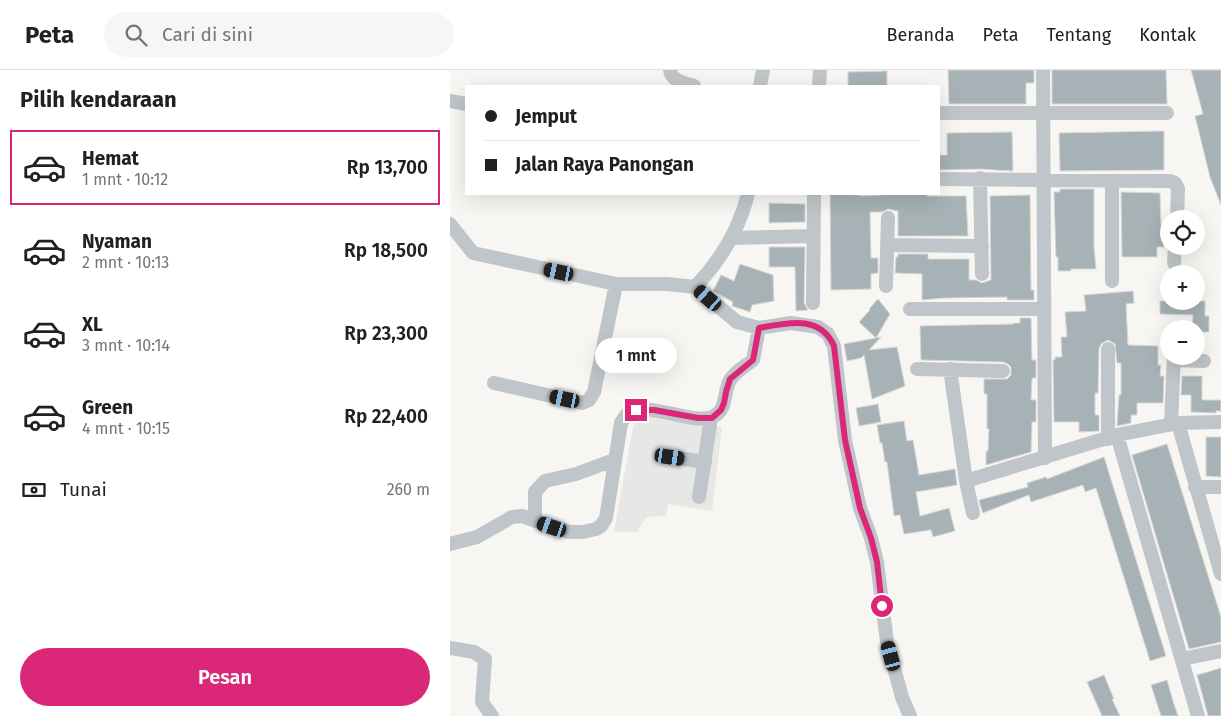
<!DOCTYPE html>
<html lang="id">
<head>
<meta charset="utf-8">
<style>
	body { margin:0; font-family:"Fira Sans",sans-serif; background:#f6f6f6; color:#202124; height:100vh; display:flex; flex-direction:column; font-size:19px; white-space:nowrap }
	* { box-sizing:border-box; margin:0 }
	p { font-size:16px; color:#757577 }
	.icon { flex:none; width:28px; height:28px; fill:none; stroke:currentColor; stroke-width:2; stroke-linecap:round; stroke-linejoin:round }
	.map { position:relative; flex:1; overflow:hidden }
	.details { display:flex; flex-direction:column; background:#fff; width:450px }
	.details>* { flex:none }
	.guide { position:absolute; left:15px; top:15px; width:475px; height:110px; border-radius:0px; box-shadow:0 5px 20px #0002; display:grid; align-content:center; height:110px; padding:0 20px; background:#fff }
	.tools { position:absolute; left:710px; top:140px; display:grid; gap:10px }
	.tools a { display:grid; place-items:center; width:45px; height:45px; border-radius:50%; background:#fff; box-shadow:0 5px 20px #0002; font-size:25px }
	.end { position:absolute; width:22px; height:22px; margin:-11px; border:6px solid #db2777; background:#fff; box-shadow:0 0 0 2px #fff }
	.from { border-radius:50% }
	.bubble { position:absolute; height:35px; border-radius:18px; background:#fff; box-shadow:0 5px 20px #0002; font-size:16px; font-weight:600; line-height:35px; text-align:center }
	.car { position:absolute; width:15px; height:30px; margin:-15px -8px; border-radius:6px; box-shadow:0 0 4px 1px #0007; background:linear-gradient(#222 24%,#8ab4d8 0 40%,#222 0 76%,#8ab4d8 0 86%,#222 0) }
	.guide b { display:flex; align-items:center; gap:18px; height:48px; font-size:19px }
	.guide b+b { border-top:1px solid #e0e0e0 }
	.guide i { width:12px; height:12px; background:#202124 }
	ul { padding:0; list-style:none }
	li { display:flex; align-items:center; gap:15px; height:75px; margin:0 10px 8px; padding:0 10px; border:2px solid transparent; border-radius:0px }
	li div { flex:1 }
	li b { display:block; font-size:19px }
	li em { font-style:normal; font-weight:600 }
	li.active { border-color:#db2777 }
	li>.icon { width:45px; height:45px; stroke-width:1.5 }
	h2 { padding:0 20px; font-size:22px; line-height:60px }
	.pay { display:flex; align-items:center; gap:12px; height:55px; padding:0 20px; font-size:19px }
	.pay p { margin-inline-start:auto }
	.cta { display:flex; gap:10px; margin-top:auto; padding:10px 20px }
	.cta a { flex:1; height:58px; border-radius:30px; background:#db2777; color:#fff; font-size:20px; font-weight:600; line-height:58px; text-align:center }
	header { display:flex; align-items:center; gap:30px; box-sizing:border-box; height:70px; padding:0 25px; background:#fff; border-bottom:1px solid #e0e0e0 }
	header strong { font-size:24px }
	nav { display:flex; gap:28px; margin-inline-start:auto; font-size:18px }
	.search { width:350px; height:45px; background:#f6f6f6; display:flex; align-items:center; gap:12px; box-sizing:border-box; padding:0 18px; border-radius:28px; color:#757577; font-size:19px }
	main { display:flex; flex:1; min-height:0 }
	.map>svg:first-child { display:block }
	.built { fill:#e7e8e6 }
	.building { fill:#a6b2b5; stroke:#d8d7d6 }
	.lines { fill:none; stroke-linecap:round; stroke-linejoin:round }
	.minor { stroke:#bfc5c8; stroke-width:14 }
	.route { stroke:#db2777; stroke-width:6 }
</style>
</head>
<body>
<header>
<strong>Peta</strong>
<div class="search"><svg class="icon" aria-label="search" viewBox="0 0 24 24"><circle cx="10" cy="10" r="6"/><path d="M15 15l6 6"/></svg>Cari di sini</div>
<nav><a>Beranda</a><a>Peta</a><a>Tentang</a><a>Kontak</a></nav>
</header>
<main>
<section class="details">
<h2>Pilih kendaraan</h2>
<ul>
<li class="active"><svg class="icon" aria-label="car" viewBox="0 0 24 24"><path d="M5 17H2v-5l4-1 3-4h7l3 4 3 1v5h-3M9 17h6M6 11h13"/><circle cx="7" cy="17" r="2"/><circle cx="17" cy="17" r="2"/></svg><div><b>Hemat</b><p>1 mnt · 10:12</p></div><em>Rp 13,700</em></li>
<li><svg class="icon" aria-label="car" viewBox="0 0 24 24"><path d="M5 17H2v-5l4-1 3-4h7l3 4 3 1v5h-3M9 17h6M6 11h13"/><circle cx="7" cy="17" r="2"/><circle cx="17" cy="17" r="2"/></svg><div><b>Nyaman</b><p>2 mnt · 10:13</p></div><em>Rp 18,500</em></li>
<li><svg class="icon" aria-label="car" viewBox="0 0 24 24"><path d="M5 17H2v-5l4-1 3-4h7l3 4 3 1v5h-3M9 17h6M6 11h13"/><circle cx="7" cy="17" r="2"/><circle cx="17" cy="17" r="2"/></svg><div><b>XL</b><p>3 mnt · 10:14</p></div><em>Rp 23,300</em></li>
<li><svg class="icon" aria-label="car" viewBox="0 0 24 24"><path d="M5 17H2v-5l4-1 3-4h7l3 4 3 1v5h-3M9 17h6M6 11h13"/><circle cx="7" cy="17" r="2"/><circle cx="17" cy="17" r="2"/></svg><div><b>Green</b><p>4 mnt · 10:15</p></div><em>Rp 22,400</em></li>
</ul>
<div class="pay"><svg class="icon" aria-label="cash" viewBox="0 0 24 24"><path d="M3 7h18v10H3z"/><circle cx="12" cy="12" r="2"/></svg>Tunai<p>260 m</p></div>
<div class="cta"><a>Pesan</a></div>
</section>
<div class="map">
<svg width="771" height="646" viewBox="0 0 771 646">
	<rect width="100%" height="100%" fill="#f7f6f3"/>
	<path class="built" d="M201,346L272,357L262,441L218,434L216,446L196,447L187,462H164L183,357L189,347Z"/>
	<path class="building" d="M498,0H584V13H576V34H499Z
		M602,0H716L717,34H602Z
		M741,0H771V135L760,107L745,46L753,44Z
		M437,1V16H398V2Z
		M714,61V100L610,101L609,63Z
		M562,62L563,101L530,99L489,100V85H497V63Z
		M610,119H644V177L646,199H621V201H608V187H606L604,122H610Z
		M671,122L710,123L711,155H713L714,177H707V187H672Z
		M380,124L410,125V126L451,124H477V126H516L518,166H448V141L438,139L432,142H420L421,188H428V203L421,204V219L381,220Z
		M580,125L581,220H584V230H557V227L495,228L472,230V204L445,203L446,187H448V184H478V189H519V210H526L532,213L541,210L540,126Z
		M319,133L355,134V152L319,153Z
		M319,177H355L354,233L358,240L346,241L345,197H319Z
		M290,194L323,205L324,231L302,235L300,242L282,236L283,232L263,221L271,205L284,211Z
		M683,221L684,233L676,234L678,275L708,276V295H711L710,306H714L713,333H687V345H681V353L667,356L669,325H671V293H667L665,274L658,270L651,274L649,279L648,323H645V345H649V361L629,362V352H604L603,290H605V287H612L611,267H617L615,242L636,241L634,225Z
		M428,229L440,244L426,268L409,252L420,240L419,239Z
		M710,231H755V246H759V262H746V259H742L743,245L710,244Z
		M570,248H581L582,290H586V308H582L581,330H586V352H582L581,382L536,395V381H538L539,359H537V324H534V309H557L561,305V297L558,294L553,292L471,290L470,256L564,254V253H570Z
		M431,267L419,280L447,277L455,316L422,329L414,285L411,288L397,291L394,274Z
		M732,306H752V330H771V341H766V343L741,342V325H731Z
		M428,334L431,352L409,356L406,338Z
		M454,351L457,371L463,370L469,405L505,399L507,415L466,422L470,446L499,438L505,461L483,467L481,460L454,464L450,445L444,446L437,392H435L432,373H430L427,355Z
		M756,367H771V407L756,406Z
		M717,374L771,547V572L739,579L682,385Z
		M654,387L716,586L700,591L646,418L635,422L633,415L581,432L579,425L533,443L530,435L529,430L578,417L577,413L596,407L597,409Z
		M771,598V646H758L747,605Z
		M654,605L664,629H662L670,646H652L637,612Z
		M717,610L723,631L728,646H711L701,615Z"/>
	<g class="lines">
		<path class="minor" d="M220,0C221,11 235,13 244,16
			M593,0L595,388
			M310,16L313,0
			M369,16L370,0
			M0,31L16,34
			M489,43H717
			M530,108L532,204
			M489,109L720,111L725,113L728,119L727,149
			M662,112V211
			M0,154L23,183L166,214H217L245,217L287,252L309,258L341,253L368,257L378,264L384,276L395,370L410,438L421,468L427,492L437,572L452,627L460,646
			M282,168L363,166
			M437,175L532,176
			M724,193L725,176
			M436,216L438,148
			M245,217C271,190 289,160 298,124
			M363,233L364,124
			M460,239H594
			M724,290L754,291
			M467,299L553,301
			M500,299L516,411L523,443
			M44,313L132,333L139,330L144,322L166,214
			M728,353L771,504
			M721,354L724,286
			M667,365L748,646
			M658,369V279
			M220,387L255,392
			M516,411L667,365L728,353L771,352
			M745,417H771
			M249,427L261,348
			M85,451V422L95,411L126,404L164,390
			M0,474L27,467L62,447L72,446L119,462H133L146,459L151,456L156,448L171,353C173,350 175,346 178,343C195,330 242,355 262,347C278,341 273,322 280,310C284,302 296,296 303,290L309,258
			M0,578L24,582L35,589L32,632L42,646
			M732,589L771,581"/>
	</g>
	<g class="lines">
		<path class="route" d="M186,340H204L248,348H262L271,340L274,333L276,322L280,309L303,290L309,258C337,253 370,244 384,276L395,370L410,438L421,468L427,492L432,536"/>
	</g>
</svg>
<div class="tools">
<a><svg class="icon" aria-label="locate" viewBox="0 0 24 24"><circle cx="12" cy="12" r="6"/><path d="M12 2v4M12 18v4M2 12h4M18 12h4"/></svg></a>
<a>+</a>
<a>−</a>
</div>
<i class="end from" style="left:432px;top:536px"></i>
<i class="end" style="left:186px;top:340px"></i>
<div class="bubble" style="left:145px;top:268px;width:82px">1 mnt</div>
<i class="car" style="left:109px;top:202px;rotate:282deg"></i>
<i class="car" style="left:258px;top:228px;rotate:311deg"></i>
<i class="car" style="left:115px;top:329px;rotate:282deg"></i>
<i class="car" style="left:220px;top:387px;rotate:99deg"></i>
<i class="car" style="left:102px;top:457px;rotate:289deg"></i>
<i class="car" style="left:441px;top:586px;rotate:345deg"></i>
<div class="guide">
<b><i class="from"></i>Jemput</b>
<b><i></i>Jalan Raya Panongan</b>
</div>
</div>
</main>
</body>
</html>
